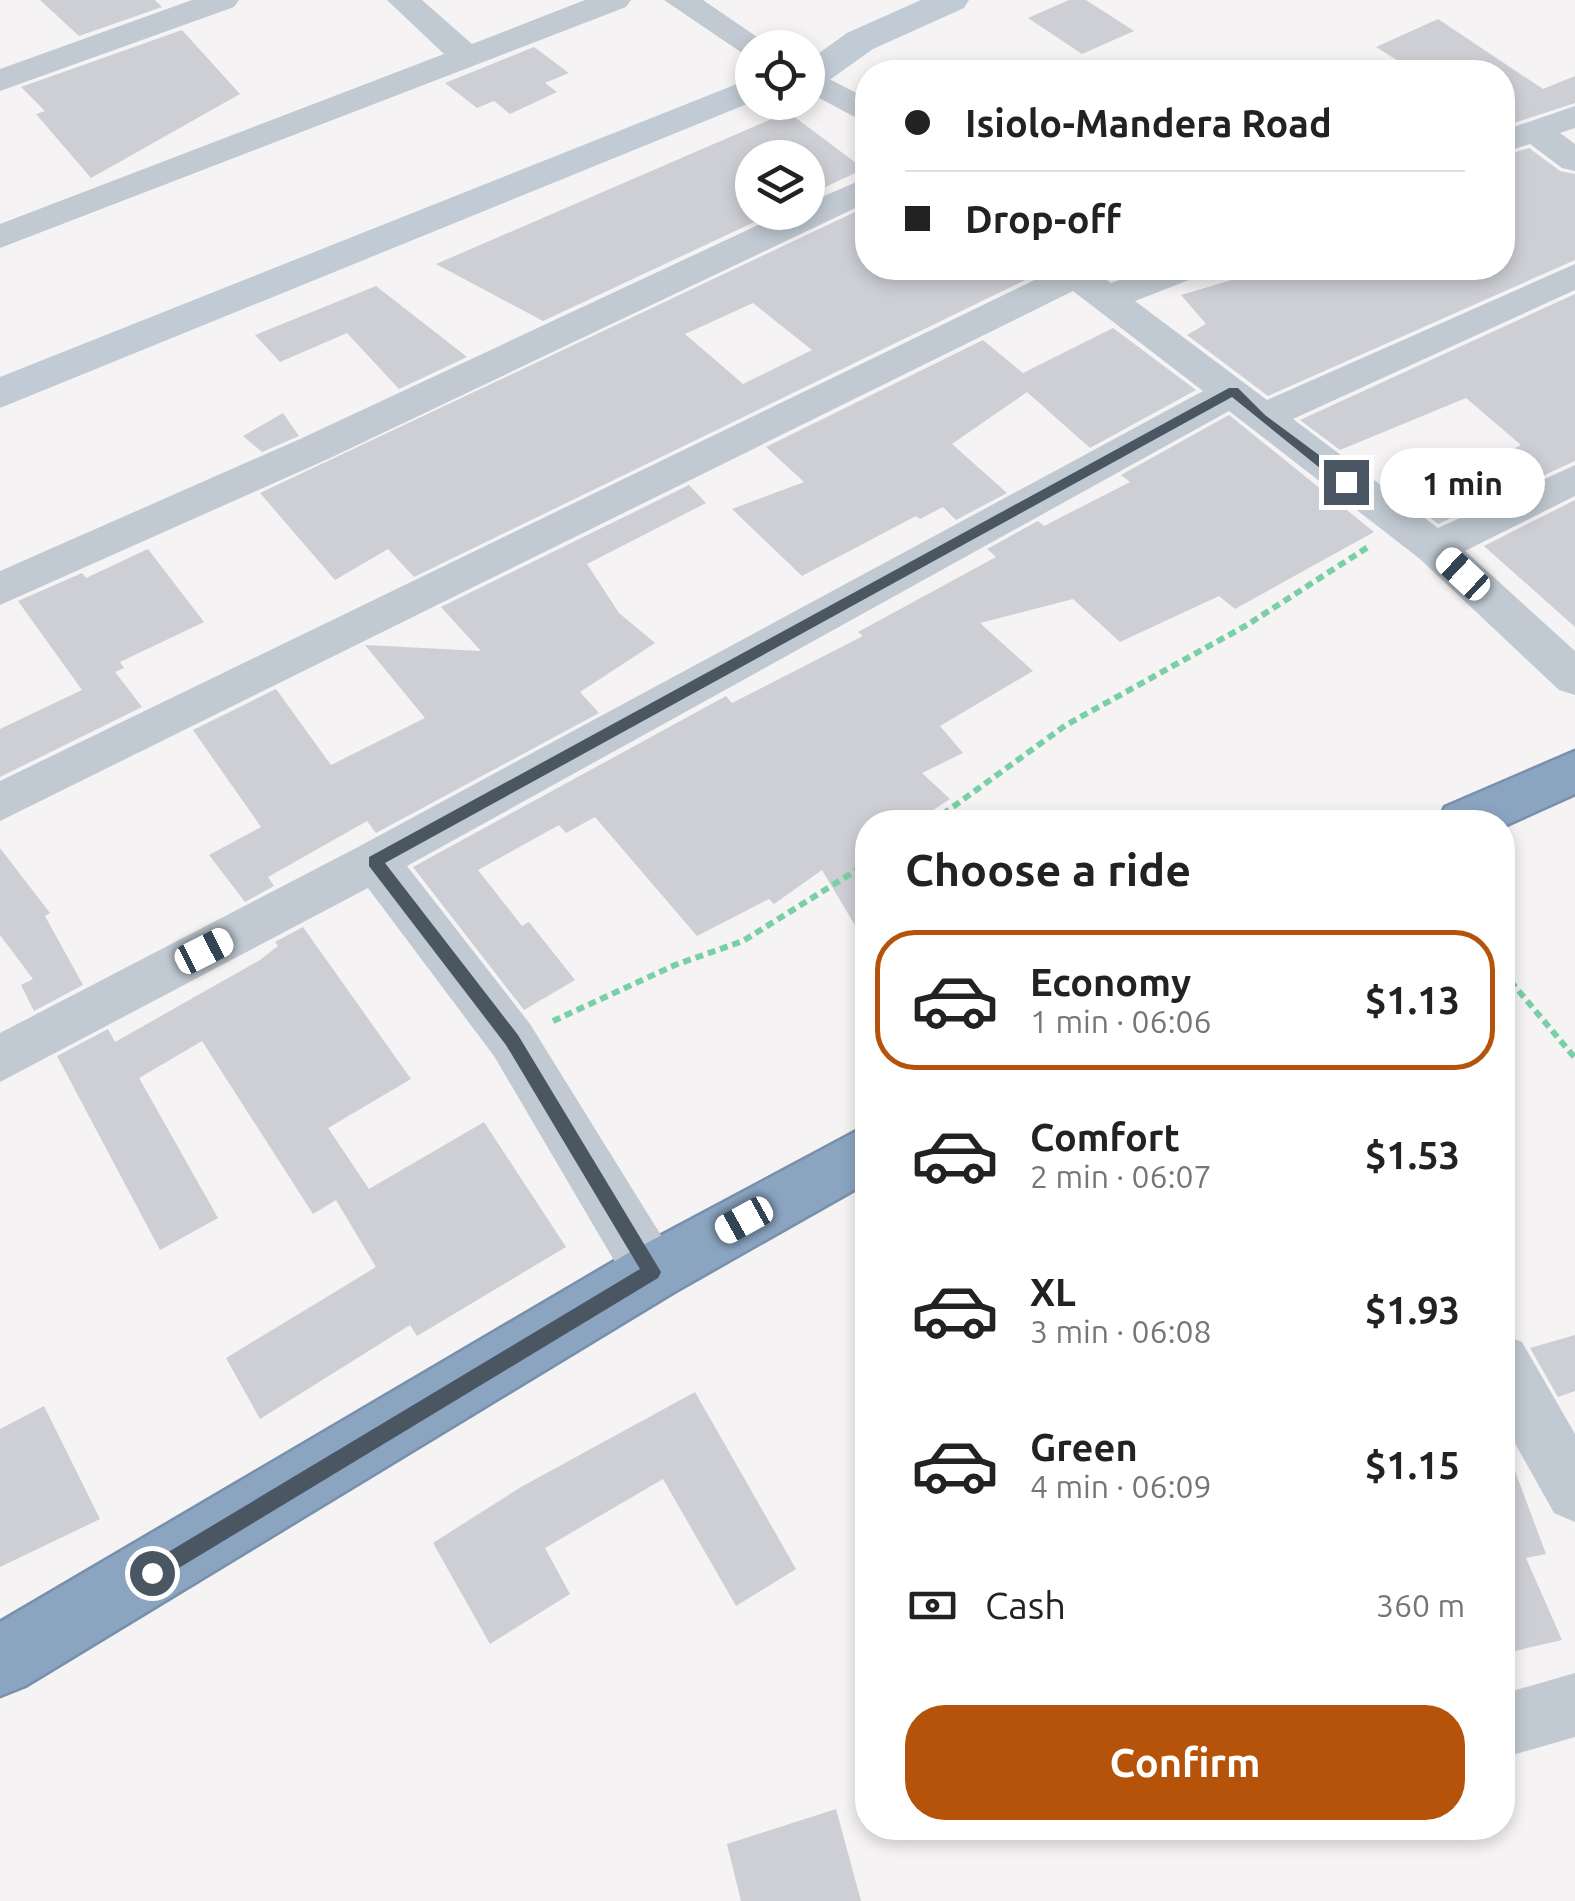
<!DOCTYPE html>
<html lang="en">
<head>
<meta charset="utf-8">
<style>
	body { margin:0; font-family:Ubuntu,sans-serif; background:#f6f6f6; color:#222; height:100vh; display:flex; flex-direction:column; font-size:38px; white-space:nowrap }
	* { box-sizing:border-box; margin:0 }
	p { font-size:32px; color:#767676 }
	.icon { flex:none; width:55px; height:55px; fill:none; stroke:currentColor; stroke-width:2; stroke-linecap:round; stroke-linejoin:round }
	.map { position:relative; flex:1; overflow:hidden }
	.drawer { position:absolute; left:855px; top:810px; width:660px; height:1030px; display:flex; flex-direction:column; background:#fff; border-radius:40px; box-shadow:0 5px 15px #0003 }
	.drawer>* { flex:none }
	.banner { position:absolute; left:855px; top:60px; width:660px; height:220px; border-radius:40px; box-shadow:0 5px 15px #0003; display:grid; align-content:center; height:220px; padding:0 50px; background:#fff }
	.controls { position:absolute; left:735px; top:30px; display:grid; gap:20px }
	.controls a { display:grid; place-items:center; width:90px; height:90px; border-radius:50%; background:#fff; box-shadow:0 5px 15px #0003; font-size:50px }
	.end { position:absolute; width:45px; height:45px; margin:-22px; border:12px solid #4a5661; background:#fff; box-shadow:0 0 0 5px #fff }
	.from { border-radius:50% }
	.bubble { position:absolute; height:70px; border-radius:35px; background:#fff; box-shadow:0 5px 15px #0003; font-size:32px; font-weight:600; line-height:70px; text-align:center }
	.car { position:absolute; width:30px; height:60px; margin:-30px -15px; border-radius:12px; box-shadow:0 0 8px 2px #0007; background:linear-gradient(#fff 24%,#345 0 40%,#fff 0 76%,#345 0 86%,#fff 0) }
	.banner b { display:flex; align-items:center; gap:35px; height:95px; font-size:38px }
	.banner b+b { border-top:2px solid #e0e0e0 }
	.banner i { width:25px; height:25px; background:#222 }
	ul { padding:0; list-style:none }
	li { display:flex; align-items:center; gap:30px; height:140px; margin:0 20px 15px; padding:0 30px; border:5px solid transparent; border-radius:40px }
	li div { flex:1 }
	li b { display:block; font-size:38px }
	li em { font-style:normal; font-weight:600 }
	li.active { border-color:#b45309 }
	li>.icon { width:90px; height:90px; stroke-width:1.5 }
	h2 { padding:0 50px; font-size:45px; line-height:120px }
	.pay { display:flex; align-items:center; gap:25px; height:110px; padding:0 50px; font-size:38px }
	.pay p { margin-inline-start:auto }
	.button { display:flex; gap:20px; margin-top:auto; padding:20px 50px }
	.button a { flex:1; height:115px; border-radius:40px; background:#b45309; color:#fff; font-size:40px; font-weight:600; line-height:115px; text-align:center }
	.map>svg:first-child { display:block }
	.building { fill:#cdcfd5; fill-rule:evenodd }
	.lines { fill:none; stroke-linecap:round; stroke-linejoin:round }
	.highway-casing { stroke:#7690ad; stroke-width:5 }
	.path { stroke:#7ad0a6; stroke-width:6; stroke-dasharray:8 5; stroke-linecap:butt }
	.street { fill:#c1cad2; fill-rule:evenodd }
	.secondary { fill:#c1cbd6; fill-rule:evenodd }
	.highway { fill:#8ba5c1; fill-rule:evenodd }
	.route { fill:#4a5661 }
</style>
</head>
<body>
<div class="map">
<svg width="1575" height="1901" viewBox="0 0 1575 1901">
	<rect width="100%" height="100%" fill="#f5f3f3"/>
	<path class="building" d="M40,0H155L162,7L79,36Z
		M1069,0H1086L1134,31L1082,54L1028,18Z
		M1438,19L1543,89L1575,76V103L1502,127V72H1416L1376,47Z
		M182,30L240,94L91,178L36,114L45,111L21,87Z
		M534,47L569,73L545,83L557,92L510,114L494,101L477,108L445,83Z
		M788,112L864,169L808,195V158H752V212H776L543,321L436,264Z
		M1529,148L1560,171L1575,174V260L1268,396L1187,335L1206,324L1181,295L1272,268H1502V156Z
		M855,212H868V268L1046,270L414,577L388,549L335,580L260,493ZM753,303L812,350L743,384L685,334Z
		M376,286L467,357L399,389L347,333L280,362L255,335Z
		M1575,294V461L1438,524L1410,501L1521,445L1466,398L1340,450L1300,420Z
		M1113,328L1196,390L1090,448L1027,392L952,444L1007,493L956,520L943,507L920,519L916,516L802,576L732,509L804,482L766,447L983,340L1023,373Z
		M283,413L299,436L262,452L243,436Z
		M1229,415L1374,532L1235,609L1219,596L1120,642L1073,599L980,623L1033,671L940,726L963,753L922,773L950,799L915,822H868V947L822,870L774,904L769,899L697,936L595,817L566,833L559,825L478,870L522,926L529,922L575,980L524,1010L413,867L726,696L732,703L863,636L858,632L996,557L987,549L1038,521L1044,526L1130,482L1121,475Z
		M689,485L706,503L587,564L619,613L655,643L580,692L599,713L376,833L367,821L268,877L274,886L245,902L209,855L261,827L193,730L276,689L331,765L425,718L365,645L481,651L441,607Z
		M1575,500V627L1484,546Z
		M148,549L204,622L120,662L124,668L115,672L142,707L0,777V729L82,690L18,601L82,573L86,578Z
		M0,848L50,913L45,916L83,985L34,1011L21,985L33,979L0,935Z
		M303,927L411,1079L328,1128L369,1189L484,1122L566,1247L417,1336L410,1325L260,1419L226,1358L376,1267L336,1200L313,1214L202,1041L139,1078L218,1218L160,1250L57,1056L108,1029L115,1042L260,960L278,946L275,942Z
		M1575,1335V1391L1558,1397L1530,1348Z
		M695,1392L796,1569L736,1606L663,1479L545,1548L570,1594L490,1644L433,1543L521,1487Z
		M44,1406L100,1519L0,1567V1429Z
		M1506,1447L1546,1554L1526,1558L1562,1640L1502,1654V1448Z
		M836,1809L861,1901H741L727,1844Z"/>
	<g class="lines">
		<g class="highway-casing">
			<path id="highway" d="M1575,751V794L1502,827V822H1438L1445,807Z
				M868,1125V1182L674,1292L25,1686L0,1696V1622L630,1252Z"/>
		</g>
		<path class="path" d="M932,822L1066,725L1247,625L1368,547
			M1502,971L1575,1058
			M553,1021L675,965L743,941L868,863"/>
		<path class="street" d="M192,0H239L234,7L0,91V69Z
			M387,0H422L472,44L585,0H631L626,7L0,248V224L444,54Z
			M664,0H703L773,48H752V57L745,55Z
			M808,68L868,99V124L808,92Z
			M1575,106V128L1560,133L1575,144V171L1562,168L1530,144L1502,153V131Z
			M868,177V202L328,459L0,605V571L300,439L786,212H808V203Z
			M1575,264V290L1293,419L1438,528L1575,465V496L1465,551L1575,651V695L1559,690L1420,559L1229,411L407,866L530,1024L672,1253L680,1272L672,1291L652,1298L632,1291L494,1056L368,888L0,1082V1033L358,847L1203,391L1073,291L0,821V781L1051,272L1049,268H1091L1111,283L1152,268H1204L1199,276L1135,301L1267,400Z
			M1502,1334L1522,1342L1575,1434V1522L1554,1513L1502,1420Z
			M1575,1673V1737L1502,1758V1694Z"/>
		<path class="secondary" d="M921,0H969L964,8L873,49L821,86L808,89V61L847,33Z
			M752,78V102L0,408V377Z"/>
		<use href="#highway" class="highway"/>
	</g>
	<path class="route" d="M1229,388H1238L1265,415L1350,478V485H1341L1232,397L385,863L518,1035L661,1272L658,1278L159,1580H145V1566L640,1269L506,1045L369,866V857Z"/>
</svg>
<div class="controls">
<a><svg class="icon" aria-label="locate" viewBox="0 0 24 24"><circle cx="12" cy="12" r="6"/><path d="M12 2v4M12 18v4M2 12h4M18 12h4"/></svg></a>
<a><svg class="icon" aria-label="layers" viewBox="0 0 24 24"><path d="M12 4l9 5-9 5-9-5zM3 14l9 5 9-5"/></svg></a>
</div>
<i class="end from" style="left:152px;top:1573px"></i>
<i class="end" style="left:1346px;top:482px"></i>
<div class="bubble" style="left:1380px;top:448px;width:165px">1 min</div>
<i class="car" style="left:1463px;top:574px;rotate:313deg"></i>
<i class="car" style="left:204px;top:951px;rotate:63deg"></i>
<i class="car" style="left:744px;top:1220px;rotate:241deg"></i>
<div class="banner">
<b><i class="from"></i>Isiolo-Mandera Road</b>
<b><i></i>Drop-off</b>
</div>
<section class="drawer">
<h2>Choose a ride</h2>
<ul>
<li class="active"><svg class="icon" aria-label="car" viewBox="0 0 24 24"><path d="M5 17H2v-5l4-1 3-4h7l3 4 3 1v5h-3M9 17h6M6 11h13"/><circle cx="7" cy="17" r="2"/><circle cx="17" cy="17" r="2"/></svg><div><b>Economy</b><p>1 min · 06:06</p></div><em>$1.13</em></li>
<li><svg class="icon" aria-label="car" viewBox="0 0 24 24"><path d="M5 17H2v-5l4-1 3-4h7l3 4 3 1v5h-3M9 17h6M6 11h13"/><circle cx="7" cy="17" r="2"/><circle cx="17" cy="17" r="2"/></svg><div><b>Comfort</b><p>2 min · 06:07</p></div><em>$1.53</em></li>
<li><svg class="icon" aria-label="car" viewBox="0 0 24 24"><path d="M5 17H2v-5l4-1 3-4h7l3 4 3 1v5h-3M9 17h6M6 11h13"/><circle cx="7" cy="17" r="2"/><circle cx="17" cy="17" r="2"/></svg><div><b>XL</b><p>3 min · 06:08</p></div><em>$1.93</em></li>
<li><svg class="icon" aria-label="car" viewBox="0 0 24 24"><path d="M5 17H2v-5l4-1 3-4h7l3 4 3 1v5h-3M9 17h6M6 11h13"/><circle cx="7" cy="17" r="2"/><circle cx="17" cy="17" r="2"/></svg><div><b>Green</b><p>4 min · 06:09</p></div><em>$1.15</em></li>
</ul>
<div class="pay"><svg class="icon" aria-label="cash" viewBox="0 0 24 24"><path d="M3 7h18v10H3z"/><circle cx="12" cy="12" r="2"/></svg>Cash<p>360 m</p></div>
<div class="button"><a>Confirm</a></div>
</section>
</div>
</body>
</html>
